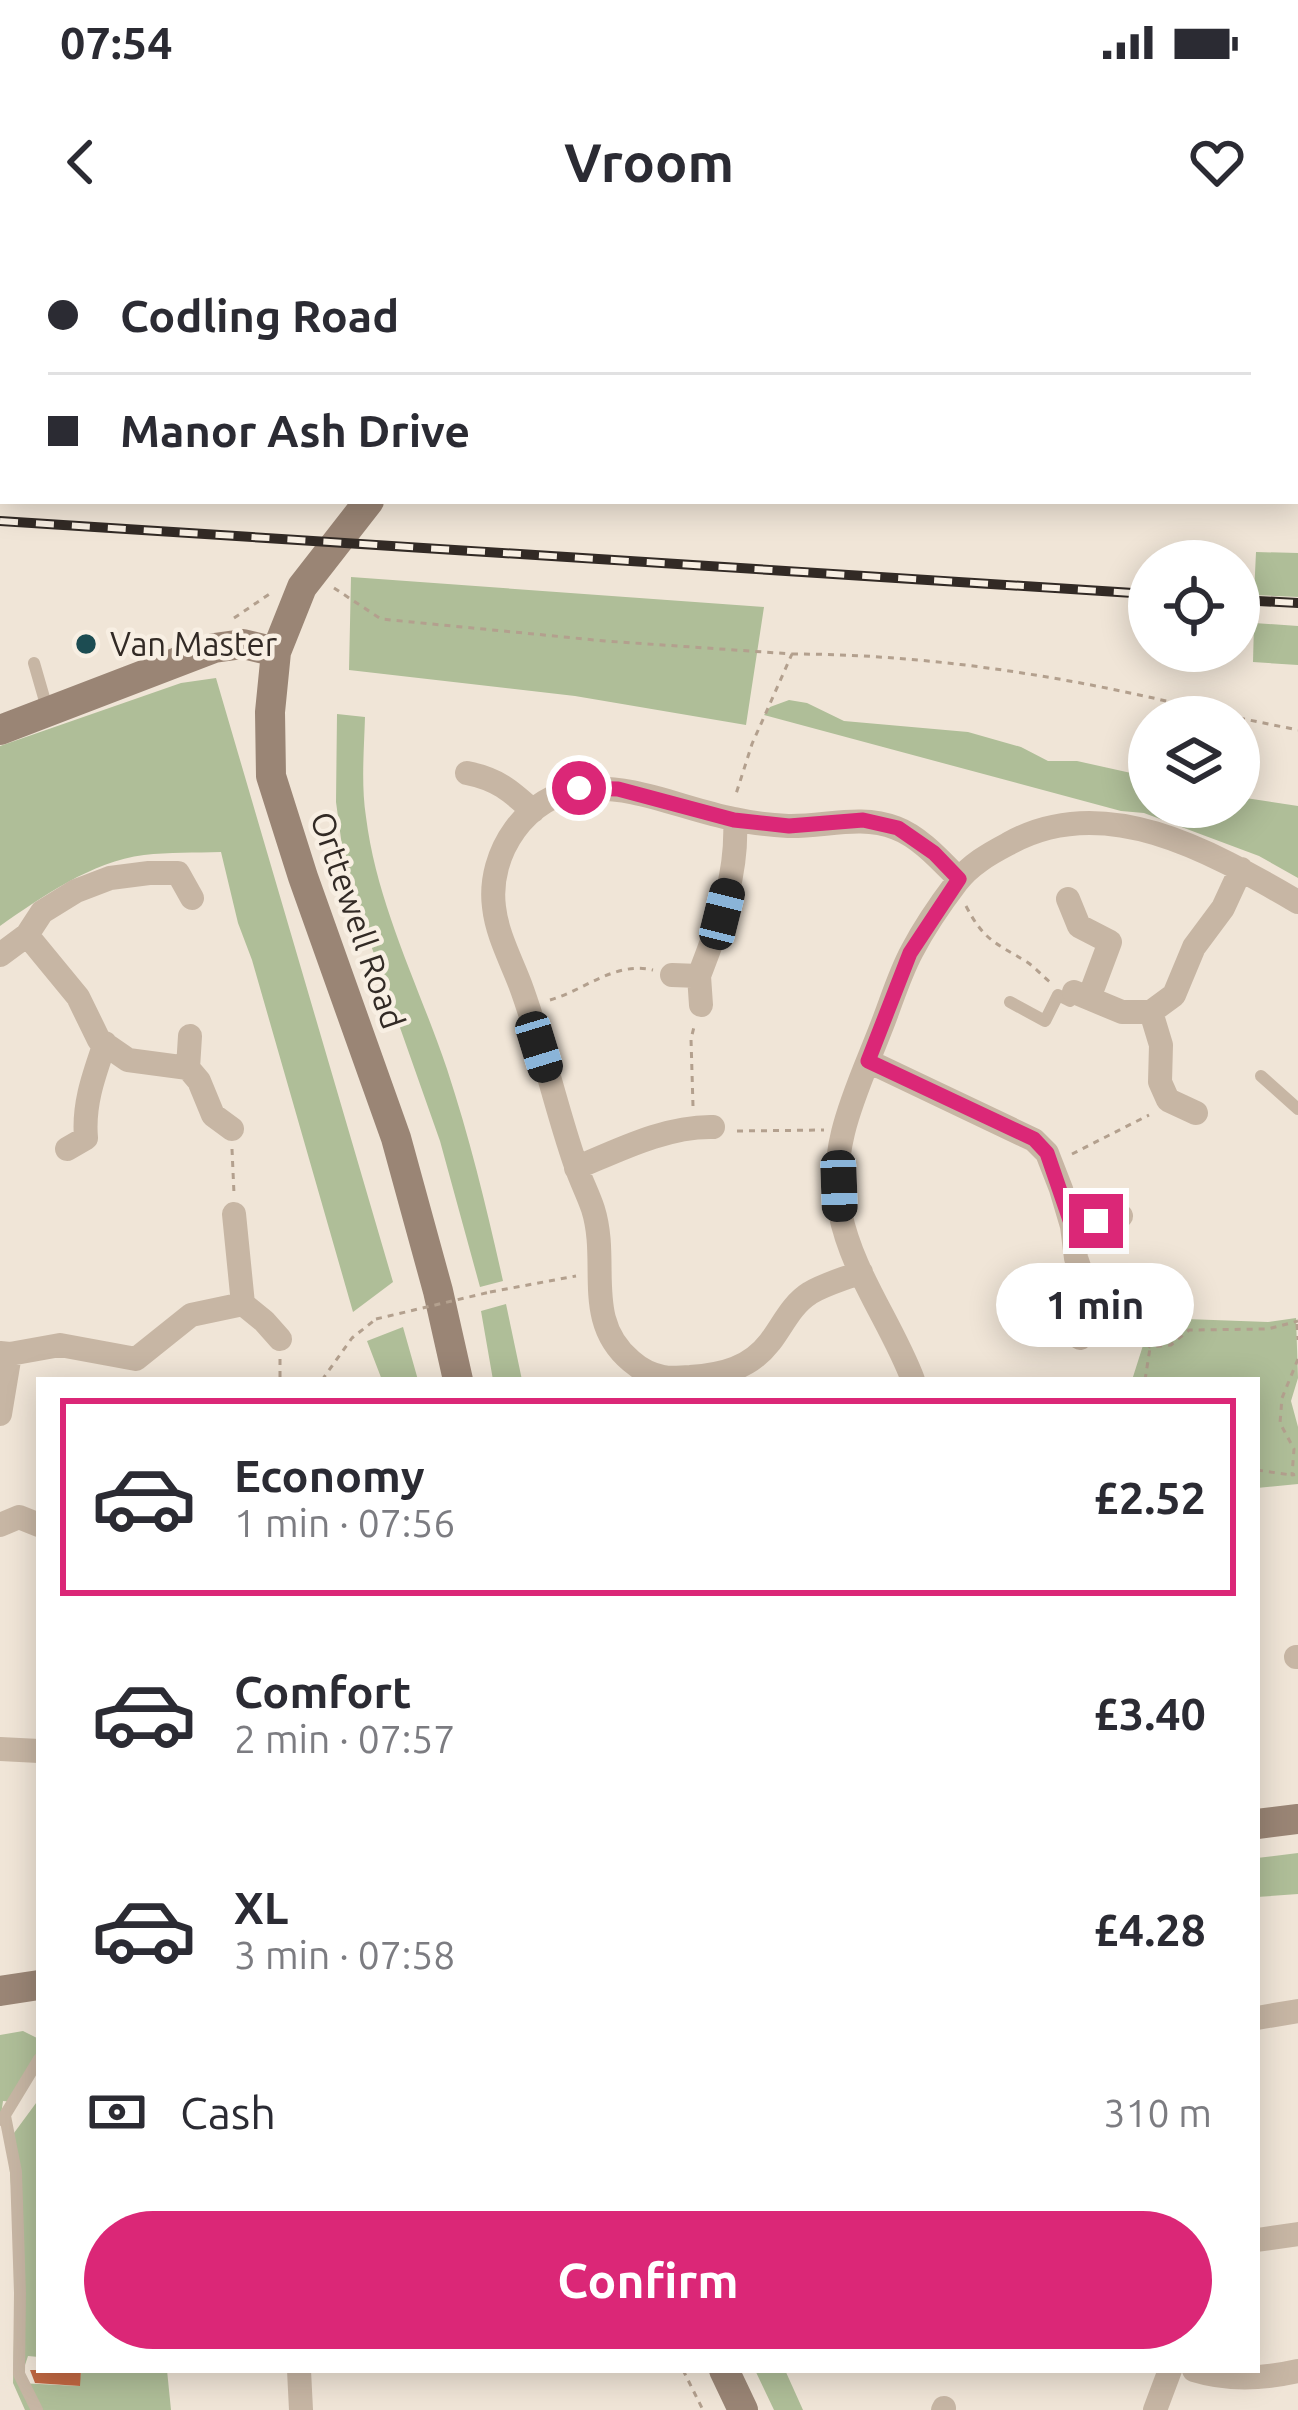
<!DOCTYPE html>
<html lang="en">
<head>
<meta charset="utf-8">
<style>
	body { margin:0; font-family:Ubuntu,sans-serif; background:#f7f7f7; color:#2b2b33; height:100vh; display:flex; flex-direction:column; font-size:45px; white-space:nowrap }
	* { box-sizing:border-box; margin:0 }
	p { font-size:39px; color:#7c7c81 }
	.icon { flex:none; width:66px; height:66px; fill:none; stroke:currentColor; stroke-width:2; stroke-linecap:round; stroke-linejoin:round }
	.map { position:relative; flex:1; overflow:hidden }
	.panel { position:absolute; left:36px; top:1137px; width:1224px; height:996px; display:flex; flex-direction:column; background:#fff; border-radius:0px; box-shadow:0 6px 30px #0003 }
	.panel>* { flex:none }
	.hud { position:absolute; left:0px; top:0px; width:1299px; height:264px; box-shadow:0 6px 30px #0003; display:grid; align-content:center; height:264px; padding:0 48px; background:#fff }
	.fabs { position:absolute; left:1128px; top:300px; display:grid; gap:24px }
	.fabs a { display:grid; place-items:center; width:132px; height:132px; border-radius:50%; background:#fff; box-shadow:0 6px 30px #0003; font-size:60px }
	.end { position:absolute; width:54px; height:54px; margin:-27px; border:15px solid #db2777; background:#fff; box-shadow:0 0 0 6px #fff }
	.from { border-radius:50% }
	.bubble { position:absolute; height:84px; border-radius:42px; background:#fff; box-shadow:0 6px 30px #0003; font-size:39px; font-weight:700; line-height:84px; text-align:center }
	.car { position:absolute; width:36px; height:72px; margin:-36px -18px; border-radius:15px; box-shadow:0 0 9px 3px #0007; background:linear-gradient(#222 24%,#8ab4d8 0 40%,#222 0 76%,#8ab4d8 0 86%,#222 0) }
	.hud b { display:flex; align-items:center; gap:42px; height:114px; font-size:45px }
	.hud b+b { border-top:3px solid #e1e1e2 }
	.hud i { width:30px; height:30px; background:#2b2b33 }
	ul { padding:21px 0 0; list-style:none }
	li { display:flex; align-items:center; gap:36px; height:198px; margin:0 24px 18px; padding:0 24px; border:6px solid transparent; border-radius:0px }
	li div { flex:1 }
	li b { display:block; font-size:45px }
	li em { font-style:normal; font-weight:700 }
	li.selected { border-color:#db2777 }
	li>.icon { width:108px; height:108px; stroke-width:1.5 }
	.pay { display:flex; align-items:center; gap:30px; height:132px; padding:0 48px; font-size:45px }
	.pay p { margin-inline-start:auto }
	.action { display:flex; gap:24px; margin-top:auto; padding:24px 48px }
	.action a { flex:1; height:138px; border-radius:72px; background:#db2777; color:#fff; font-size:48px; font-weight:700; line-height:138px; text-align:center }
	.status { display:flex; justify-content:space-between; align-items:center; height:84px; padding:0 60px; background:#fff; direction:ltr }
	.status svg { height:33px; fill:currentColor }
	header { display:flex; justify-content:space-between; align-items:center; height:156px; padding:0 48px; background:#fff; font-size:54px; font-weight:700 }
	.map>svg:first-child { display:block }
	.green { fill:#afbe98 }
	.building { fill:#c26842 }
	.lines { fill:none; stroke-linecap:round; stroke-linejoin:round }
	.path { stroke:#b3a08e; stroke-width:3; stroke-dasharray:6 6; stroke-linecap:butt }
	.lane { stroke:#c7b6a4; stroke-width:12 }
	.street { stroke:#c7b6a4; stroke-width:24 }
	.secondary { stroke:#9a8575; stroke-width:30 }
	.rail-casing { stroke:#322a25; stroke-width:10 }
	.rail { stroke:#f8efe3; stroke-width:6; stroke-dasharray:18; stroke-linecap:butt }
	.path-bridge { stroke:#b3a08e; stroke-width:3; stroke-dasharray:6 6; stroke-linecap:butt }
	.route { stroke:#db2777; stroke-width:15 }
	.poi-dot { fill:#1c4c52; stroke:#f8efe3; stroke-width:4.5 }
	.labels { text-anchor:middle; stroke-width:9; stroke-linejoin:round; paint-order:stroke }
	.poi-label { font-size:33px; fill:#322a25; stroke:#f8efe3; text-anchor:start }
	.street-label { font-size:33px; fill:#322a25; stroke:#f8efe3 }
</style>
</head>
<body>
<div class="status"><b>07:54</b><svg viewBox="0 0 49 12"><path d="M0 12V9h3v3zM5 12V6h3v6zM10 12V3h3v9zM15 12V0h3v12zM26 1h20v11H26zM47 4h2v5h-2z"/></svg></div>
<header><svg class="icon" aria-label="back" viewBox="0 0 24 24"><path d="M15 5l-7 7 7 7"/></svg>Vroom<svg class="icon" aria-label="heart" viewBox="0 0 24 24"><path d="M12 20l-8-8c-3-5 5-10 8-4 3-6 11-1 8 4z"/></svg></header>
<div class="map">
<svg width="1298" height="2170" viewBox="0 0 1298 2170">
	<rect width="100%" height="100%" fill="#f0e5d7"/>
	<path class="green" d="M1256,312L1298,313V357L1254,355Z
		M351,337L764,367L746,485L575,456L349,430Z
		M1254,383L1298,386V425L1253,422Z
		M216,438L393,1042L353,1072L252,720L238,683L221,612C195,613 169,612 144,615C91,622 43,656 0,686V506L181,443Z
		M789,460L807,463L844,481L968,492L1021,507L1048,521H1077L1149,537V567H1239V557L1298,566V638L1259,616L1144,573L1121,571L764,475L770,467Z
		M337,474L365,477C364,511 361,544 366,577C377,665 419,746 447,829C470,899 487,969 503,1041L480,1047L440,901L355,660L342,606L336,562Z
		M506,1064L522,1140H493L481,1071Z
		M1296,1078L1298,1138L1291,1161L1298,1187V1244L1257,1248V1140H1132L1146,1096L1167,1093L1186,1079L1268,1082Z
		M403,1087L418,1140H382L367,1101Z
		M1298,1613V1654L1257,1657V1618Z
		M23,1791L39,1799V1818L15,1862L3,1861L0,1882V1795Z
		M39,1859V2117L28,2116L19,2143L79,2146L81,2130H167L171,2170H25L13,2143L16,2009L8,1907L14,1893Z
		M755,2130H785L803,2170H774Z"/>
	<path class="building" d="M30,2130H81L80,2146L35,2143Z"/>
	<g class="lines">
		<path class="path" d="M334,348L381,379L605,401L792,414L752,504L736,554
			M234,378L271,353
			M792,414C906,414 1024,430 1135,454C1168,461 1201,470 1235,477
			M1239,478L1298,490
			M966,666C984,701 996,703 1027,722C1036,728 1042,736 1050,742
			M550,760C585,750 615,721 653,730
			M693,866L691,799L694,787
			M737,891L824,890
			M232,909L234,954
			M1072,914L1149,875
			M490,1052L576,1036
			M1297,1084L1298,1100
			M1136,1096L1150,1107L1171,1105L1189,1090L1268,1089L1298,1081
			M280,1119V1140
			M1298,1119L1282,1158L1280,1183L1294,1209L1292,1235L1298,1234
			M322,1140L352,1098L376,1079
			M1145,1140L1150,1108
			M1257,1230L1291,1235
			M683,2130L703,2170"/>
		<path class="lane" d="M747,3L751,0
			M34,423L47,468
			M1010,762L1045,781L1058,755L1070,761L1074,753
			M1261,836L1298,869
			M5,1876L16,1932L20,2053L19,2134L37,2170
			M2,1880L39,1819"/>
		<path class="street" d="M467,533C497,539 510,550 533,571
			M1068,659L1079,686L1110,702L1089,758
			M27,695L78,757L99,800L128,820L188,828L199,841L213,875L232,889
			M0,715L27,695L42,672L76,651L110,638L149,633H178L192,658
			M672,735L699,736L701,765
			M699,736C719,683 738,637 735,580
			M1074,752L1122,772H1151L1174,755L1194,707L1223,668L1241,629
			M1151,772L1161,805L1160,842L1168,860L1196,873
			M868,821L1034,900L1047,913L1061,949L1072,986L1076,1018L1086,1047L1120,1084
			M188,828L190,796
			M67,909L86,898C83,864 94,835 105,803
			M576,928C619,910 666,886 713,887
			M234,974L243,1064L264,1081L280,1099
			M1072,986L1121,976
			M861,1032C844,1039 825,1044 810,1053C791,1065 783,1085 770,1102C750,1128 723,1135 690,1137C682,1137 672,1139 663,1137C652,1135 640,1129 631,1121C582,1080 610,1023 593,969C588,954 581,941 576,926C555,866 542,803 520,744C510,718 497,694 494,667C487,613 527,554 583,549C634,544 685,570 734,579C751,583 770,585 788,586C825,587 860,574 896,588C920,597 941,621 959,639
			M1080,1098L1104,1066
			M0,1113L10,1114L60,1105L136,1119L191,1075L243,1064
			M913,1140C892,1084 852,1033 840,972C827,906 858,848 881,788C891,763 899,735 912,711C924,688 941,663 957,642C970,625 989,614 1008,604C1105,549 1213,613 1298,662
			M0,1174L10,1114
			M0,1285L19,1277L39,1285
			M1296,1417H1298
			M0,1509L39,1511
			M1257,1778L1298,1771
			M1257,2000L1298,1994
			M299,2130L301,2170
			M1194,2130C1229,2141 1263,2139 1298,2131
			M943,2170L944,2168
			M1155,2170L1170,2130"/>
		<path class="secondary" d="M560,3L561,0
			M369,261L302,347L276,412L270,472L271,536L303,637L396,898L438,1051L458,1140
			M0,490L214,408L243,404L276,412
			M1257,1584L1298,1579
			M0,1751L39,1745
			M724,2130L743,2170"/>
		<g class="rail-casing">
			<path id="rail" d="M0,281L1149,354
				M1239,360L1298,363"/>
		</g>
		<use href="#rail" class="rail"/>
		<path class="path-bridge" d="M376,1079L490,1052"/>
	</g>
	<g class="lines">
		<path class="route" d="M579,548L618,549L734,580L789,586L863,580L898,588L934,613L959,639L910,713L868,821L1034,899L1047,913L1072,986L1096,981"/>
	</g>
	<circle class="poi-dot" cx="86" cy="404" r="12"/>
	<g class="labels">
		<g class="poi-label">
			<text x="110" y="416">Van Master</text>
		</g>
		<g class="street-label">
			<text transform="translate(358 680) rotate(71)" y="12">Orttewell Road</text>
		</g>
	</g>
</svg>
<div class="fabs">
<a><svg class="icon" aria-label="locate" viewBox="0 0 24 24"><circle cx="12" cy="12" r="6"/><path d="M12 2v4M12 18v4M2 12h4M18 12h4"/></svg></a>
<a><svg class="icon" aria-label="layers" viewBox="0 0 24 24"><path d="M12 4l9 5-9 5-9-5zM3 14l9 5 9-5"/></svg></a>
</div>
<i class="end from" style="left:579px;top:548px"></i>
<i class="end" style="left:1096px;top:981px"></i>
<div class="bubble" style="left:996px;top:1023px;width:198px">1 min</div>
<i class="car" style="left:722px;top:674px;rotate:14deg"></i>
<i class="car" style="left:539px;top:807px;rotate:163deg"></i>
<i class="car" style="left:839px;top:946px;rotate:178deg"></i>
<div class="hud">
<b><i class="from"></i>Codling Road</b>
<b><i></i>Manor Ash Drive</b>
</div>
<section class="panel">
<ul>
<li class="selected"><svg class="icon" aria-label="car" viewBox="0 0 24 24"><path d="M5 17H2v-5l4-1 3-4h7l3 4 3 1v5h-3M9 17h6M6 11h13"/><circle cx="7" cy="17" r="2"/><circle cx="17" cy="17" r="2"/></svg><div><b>Economy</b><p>1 min · 07:56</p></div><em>£2.52</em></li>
<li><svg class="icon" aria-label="car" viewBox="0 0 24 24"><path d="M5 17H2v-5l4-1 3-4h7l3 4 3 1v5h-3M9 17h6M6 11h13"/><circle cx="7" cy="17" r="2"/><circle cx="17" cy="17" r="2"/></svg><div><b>Comfort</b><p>2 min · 07:57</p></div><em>£3.40</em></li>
<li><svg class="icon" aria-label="car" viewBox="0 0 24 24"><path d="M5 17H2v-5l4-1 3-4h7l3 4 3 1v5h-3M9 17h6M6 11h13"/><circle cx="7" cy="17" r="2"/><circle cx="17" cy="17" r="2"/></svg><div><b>XL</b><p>3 min · 07:58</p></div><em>£4.28</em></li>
</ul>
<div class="pay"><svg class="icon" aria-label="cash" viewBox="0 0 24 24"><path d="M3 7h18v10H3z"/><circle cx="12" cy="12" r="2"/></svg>Cash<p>310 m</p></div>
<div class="action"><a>Confirm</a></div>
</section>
</div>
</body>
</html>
